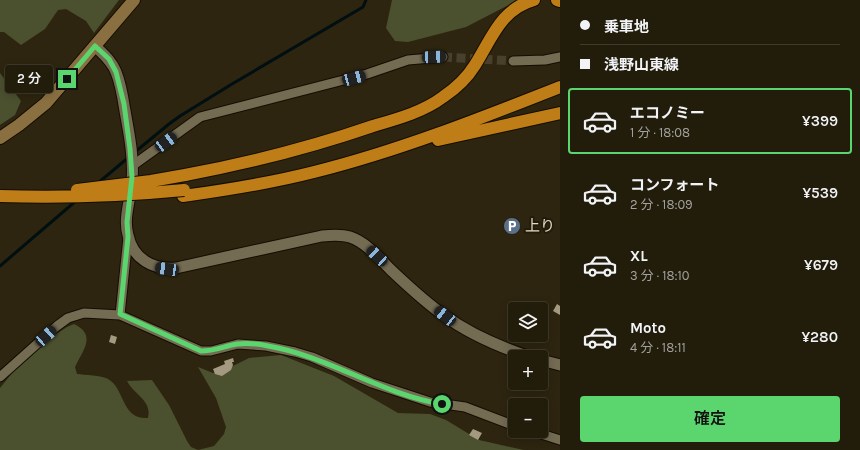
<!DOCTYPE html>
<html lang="ja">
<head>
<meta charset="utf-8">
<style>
	body { margin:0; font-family:Karla,"Noto Sans JP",sans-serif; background:#2e2919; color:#f1f3f6; height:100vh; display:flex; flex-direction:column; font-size:15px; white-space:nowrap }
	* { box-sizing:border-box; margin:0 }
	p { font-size:13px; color:#a2a19d }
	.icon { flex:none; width:22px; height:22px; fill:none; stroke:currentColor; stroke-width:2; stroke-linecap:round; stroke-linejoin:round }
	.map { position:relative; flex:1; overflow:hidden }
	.panel { display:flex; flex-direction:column; background:#221c0b; width:300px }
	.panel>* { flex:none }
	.top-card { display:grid; align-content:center; height:88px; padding:0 20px; background:#221c0b }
	.fabs { position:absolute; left:508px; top:302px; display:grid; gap:8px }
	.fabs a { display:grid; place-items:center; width:40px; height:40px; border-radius:4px; background:#221c0b; box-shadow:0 2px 10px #0003,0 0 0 1px #3f3a2c; font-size:20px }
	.end { position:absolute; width:18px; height:18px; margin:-9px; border:5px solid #5bd56e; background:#111; box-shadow:0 0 0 2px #111 }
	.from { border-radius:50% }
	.bubble { position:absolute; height:28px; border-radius:4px; background:#221c0b; box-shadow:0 2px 10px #0003,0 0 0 1px #3f3a2c; font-size:13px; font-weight:600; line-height:28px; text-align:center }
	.car { position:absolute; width:12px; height:24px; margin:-12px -6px; border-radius:5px; box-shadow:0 0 3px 1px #0007; background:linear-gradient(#222 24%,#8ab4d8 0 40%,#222 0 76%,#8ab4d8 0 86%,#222 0) }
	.top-card b { display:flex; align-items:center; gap:14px; height:38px; font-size:15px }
	.top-card b+b { border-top:1px solid #3f3a2c }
	.top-card i { width:10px; height:10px; background:#f1f3f6 }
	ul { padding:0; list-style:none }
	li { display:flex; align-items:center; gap:12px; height:66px; margin:0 8px 6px; padding:0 12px; border:2px solid transparent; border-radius:4px }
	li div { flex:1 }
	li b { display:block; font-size:15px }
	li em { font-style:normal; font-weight:600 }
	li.active { border-color:#5bd56e }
	li>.icon { width:36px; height:36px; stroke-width:1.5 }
	.cta { display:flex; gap:8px; margin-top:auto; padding:8px 20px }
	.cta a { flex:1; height:46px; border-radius:4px; background:#5bd56e; color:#111; font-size:16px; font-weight:600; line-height:46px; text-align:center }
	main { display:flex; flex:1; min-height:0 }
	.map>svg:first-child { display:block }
	.green { fill:#4b502f }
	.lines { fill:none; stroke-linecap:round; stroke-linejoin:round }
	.stream { stroke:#000f11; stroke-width:3 }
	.building { fill:#a49a81 }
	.minor-tunnel { stroke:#48402c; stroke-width:9; stroke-dasharray:9 4.5; stroke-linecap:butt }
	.minor-casing { stroke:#150d00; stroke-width:11 }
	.tertiary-casing { stroke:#150d00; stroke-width:13 }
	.secondary-casing { stroke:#150d00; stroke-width:14 }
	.motorway-casing { stroke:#150d00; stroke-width:14 }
	.minor { stroke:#746b53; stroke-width:9 }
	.tertiary { stroke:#746b53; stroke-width:11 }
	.secondary { stroke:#8a7041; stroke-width:12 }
	.motorway { stroke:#bf7d17; stroke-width:12 }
	.motorway-bridge-casing { stroke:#150d00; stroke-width:14; stroke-linecap:butt }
	.motorway-bridge { stroke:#bf7d17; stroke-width:12 }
	.route { stroke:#5bd56e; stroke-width:5 }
	.labels { text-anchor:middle; stroke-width:4; stroke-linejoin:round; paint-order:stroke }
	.poi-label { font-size:15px; fill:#dfdacd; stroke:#231b06; text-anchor:start }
</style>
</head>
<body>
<main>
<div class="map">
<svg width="560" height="450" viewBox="0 0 560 450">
	<rect width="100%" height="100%" fill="#2d250f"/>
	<path class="green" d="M0,0H119L94,33L86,21L66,9L58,10L45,29L21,45L4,32H0Z
		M392,0H518L466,27L408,42L395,41L386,28Z
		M0,73L21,101L15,115L0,125Z
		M74,324C97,335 83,350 75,367L77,374C85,375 101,375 108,379C125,388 121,420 148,418C152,400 135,396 127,381L152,380L169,405L187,441L191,447L198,450L214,446L224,434L226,427L216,398L198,367L213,373L221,372L249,358L281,355L334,376L398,413L430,414L446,420L479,440L524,450H0V388L29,352L67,327Z"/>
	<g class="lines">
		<path class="stream" d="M135,152L169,124L180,116L232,84L363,7L366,0
			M98,183L129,157
			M0,266L77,200"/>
	</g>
	<path class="building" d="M557,304L560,306V315L553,311Z
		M111,335L117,337L115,344L109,342Z
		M233,358L234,362H232L233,365L231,370L222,376L215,374L213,369L225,364L224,361Z
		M473,429L482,433L478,440L469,435Z"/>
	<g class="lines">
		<path class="minor-tunnel" d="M443,57L513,61"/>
		<g class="minor-casing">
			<path id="minor" d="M513,61L545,60L560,57
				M132,166L200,117L367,74L408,60L443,57
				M120,315L128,237
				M0,377L57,326L68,318L84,313L120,315L201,351H211L238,344L266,346L295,352L312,357L372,383L430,402L465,407L515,426
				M532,431L560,440"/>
		</g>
		<g class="tertiary-casing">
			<path id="tertiary" d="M95,46C103,54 112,61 116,72C121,84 123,98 125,111C129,133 134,158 132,181C131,198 123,218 128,235C133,259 153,270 176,268L322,236C331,235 341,234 350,237C366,242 380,259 392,271C409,287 426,303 445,316C471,335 500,347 530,357
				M541,360L560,365"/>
		</g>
		<g class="secondary-casing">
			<path id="secondary" d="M0,138L19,125L46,103L134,0"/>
		</g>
		<g class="motorway-casing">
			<path id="motorway" d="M557,0L560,1
				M438,140L560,113
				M185,175C249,163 312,147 373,126C397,119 423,112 443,97C455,89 467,78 475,65C492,38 501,9 534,0
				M183,196C227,190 271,183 314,172C398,151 479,119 560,87"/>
		</g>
		<use href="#minor" class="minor"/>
		<use href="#tertiary" class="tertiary"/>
		<use href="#secondary" class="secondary"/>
		<use href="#motorway" class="motorway"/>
		<g class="motorway-bridge-casing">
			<path id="motorway-bridge" d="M77,190L151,181L185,175
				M0,196C62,198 122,196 184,190"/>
		</g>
		<use href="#motorway-bridge" class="motorway-bridge"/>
	</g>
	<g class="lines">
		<path class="route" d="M67,79L95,46L109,59L116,72L124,104L130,149L132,177L127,222L128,237L120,314L201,351C214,351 225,346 237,344C246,343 259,344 268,346C328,356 381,394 442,404"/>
	</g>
	<defs>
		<g id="parking-disc" transform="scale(0.9)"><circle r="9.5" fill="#5c6f8a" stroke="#231b06"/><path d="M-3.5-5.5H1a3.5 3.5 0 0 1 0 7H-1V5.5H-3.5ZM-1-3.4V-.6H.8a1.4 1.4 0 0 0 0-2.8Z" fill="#fff"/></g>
	</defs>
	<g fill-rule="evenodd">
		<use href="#parking-disc" x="512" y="226"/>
	</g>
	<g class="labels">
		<g class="poi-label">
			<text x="525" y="231">上り</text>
		</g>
	</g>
</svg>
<div class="fabs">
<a><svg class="icon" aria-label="layers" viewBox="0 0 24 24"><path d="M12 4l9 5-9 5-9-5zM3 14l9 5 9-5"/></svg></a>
<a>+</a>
<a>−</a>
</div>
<i class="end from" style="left:442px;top:404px"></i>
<i class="end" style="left:67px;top:79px"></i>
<div class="bubble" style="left:5px;top:65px;width:48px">2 分</div>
<i class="car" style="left:434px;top:57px;rotate:88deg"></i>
<i class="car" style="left:354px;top:78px;rotate:75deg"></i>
<i class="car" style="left:166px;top:142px;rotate:54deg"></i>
<i class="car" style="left:377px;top:256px;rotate:313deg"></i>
<i class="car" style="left:167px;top:269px;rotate:278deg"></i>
<i class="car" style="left:445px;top:316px;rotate:308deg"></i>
<i class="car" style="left:46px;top:336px;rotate:48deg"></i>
</div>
<section class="panel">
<div class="top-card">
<b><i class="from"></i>乗車地</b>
<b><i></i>浅野山東線</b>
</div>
<ul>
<li class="active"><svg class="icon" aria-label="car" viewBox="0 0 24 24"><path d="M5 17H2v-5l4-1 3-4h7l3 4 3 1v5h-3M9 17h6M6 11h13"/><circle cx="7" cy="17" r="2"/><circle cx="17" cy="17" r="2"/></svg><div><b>エコノミー</b><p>1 分 · 18:08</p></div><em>¥399</em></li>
<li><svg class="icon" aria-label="car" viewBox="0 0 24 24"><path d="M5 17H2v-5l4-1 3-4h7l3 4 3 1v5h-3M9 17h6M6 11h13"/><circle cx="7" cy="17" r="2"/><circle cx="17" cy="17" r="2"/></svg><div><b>コンフォート</b><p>2 分 · 18:09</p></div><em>¥539</em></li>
<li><svg class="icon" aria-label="car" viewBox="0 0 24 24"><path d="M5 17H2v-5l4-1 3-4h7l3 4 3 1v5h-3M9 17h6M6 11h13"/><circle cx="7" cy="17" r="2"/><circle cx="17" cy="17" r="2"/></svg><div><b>XL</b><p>3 分 · 18:10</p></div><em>¥679</em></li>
<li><svg class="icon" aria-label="car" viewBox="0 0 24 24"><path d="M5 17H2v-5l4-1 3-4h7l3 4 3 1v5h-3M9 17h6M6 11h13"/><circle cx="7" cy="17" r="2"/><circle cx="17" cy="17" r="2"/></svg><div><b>Moto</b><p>4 分 · 18:11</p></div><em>¥280</em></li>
</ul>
<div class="cta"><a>確定</a></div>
</section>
</main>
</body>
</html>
